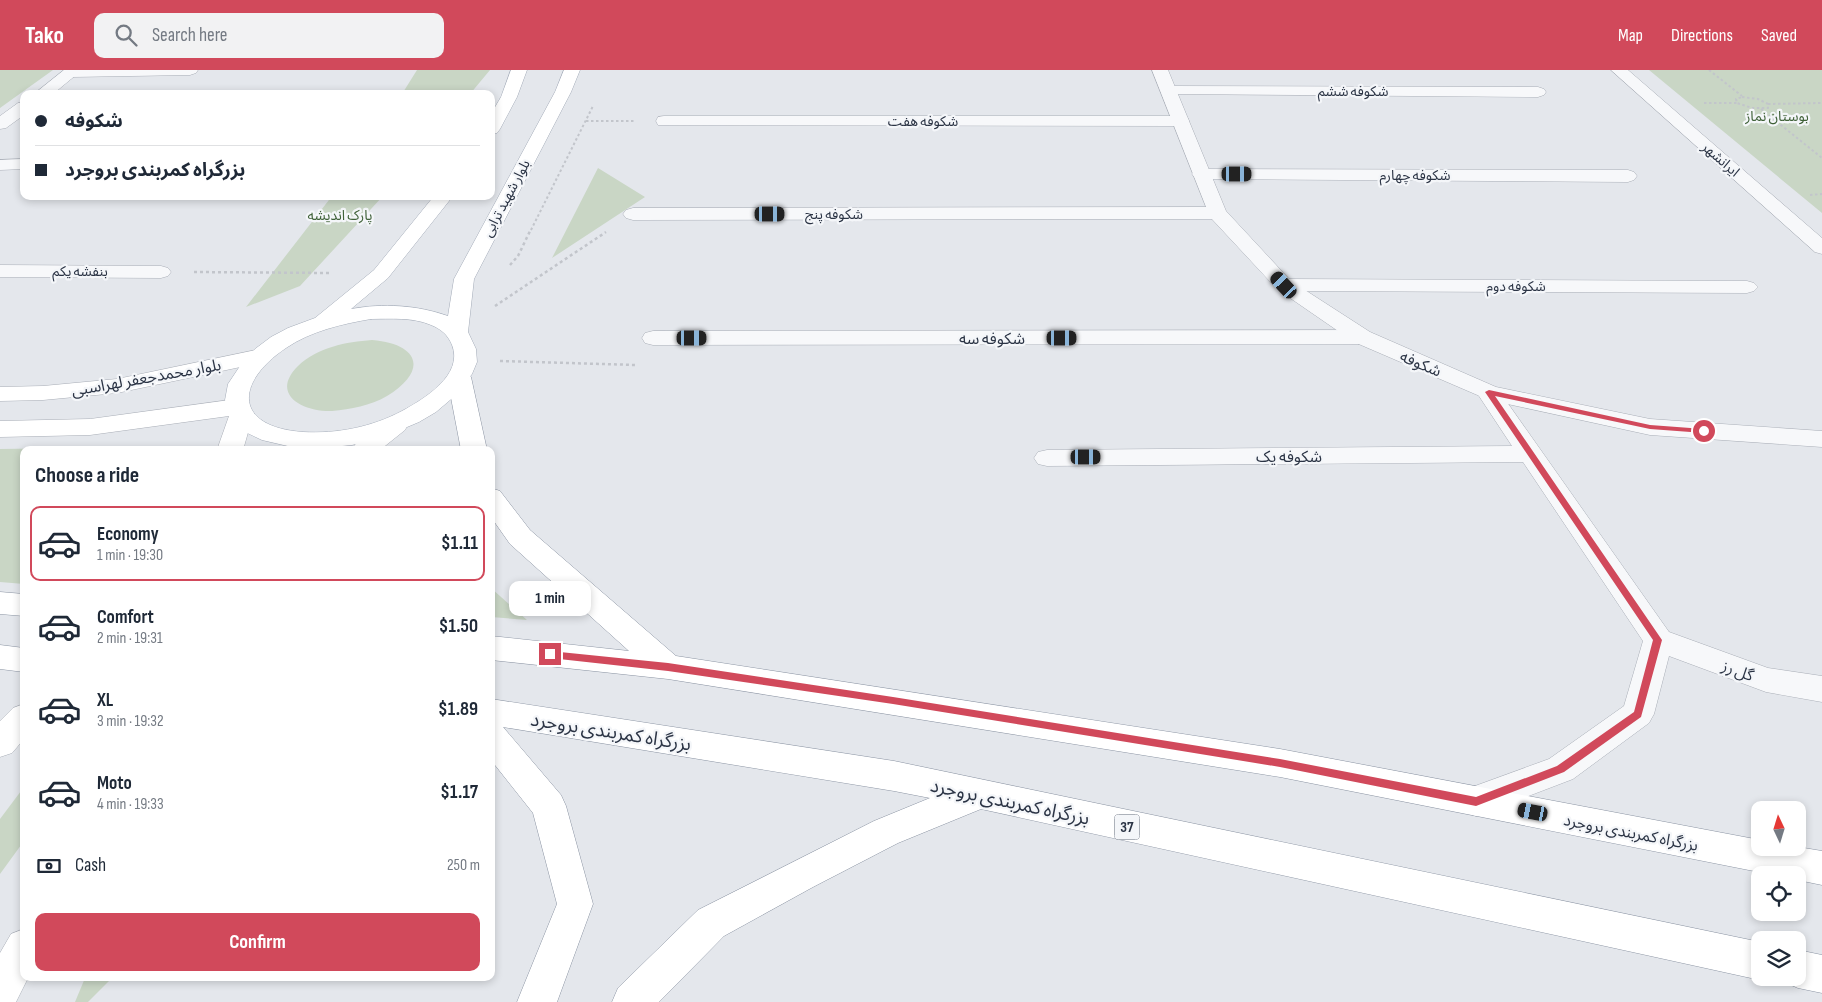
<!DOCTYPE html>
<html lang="en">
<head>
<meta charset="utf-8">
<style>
	body { margin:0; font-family:"Sofia Sans Condensed","Noto Sans Arabic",sans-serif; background:#f2f2f3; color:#1f2937; height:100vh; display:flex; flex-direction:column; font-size:19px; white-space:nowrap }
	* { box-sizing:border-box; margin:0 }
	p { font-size:16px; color:#747a83 }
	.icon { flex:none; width:28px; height:28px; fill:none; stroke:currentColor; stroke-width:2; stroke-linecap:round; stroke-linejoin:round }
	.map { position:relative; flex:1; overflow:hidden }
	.side { position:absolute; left:20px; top:376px; width:475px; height:535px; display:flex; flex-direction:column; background:#fff; border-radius:10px; box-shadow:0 2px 8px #0003 }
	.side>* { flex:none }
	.guide { position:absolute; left:20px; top:20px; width:475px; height:110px; border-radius:10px; box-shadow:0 2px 8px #0003; display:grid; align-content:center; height:110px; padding:0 15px; background:#fff }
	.needle { width:32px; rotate:356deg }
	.tools { position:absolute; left:1751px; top:731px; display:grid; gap:10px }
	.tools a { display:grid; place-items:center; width:55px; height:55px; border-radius:10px; background:#fff; box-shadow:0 2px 8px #0003; font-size:25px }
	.end { position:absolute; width:22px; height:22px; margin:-11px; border:6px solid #d1495b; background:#fff; box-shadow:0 0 0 2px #fff }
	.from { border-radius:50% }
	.bubble { position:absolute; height:35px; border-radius:10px; background:#fff; box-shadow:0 2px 8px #0003; font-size:16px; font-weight:700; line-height:35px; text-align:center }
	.car { position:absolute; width:15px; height:30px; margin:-15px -8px; border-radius:6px; box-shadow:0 0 4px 1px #0007; background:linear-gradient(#222 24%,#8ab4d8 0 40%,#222 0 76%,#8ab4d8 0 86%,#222 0) }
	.guide b { display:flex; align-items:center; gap:18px; height:48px; font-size:19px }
	.guide b+b { border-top:1px solid #e0e1e3 }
	.guide i { width:12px; height:12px; background:#1f2937 }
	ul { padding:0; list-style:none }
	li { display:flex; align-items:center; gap:15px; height:75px; margin:0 10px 8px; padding:0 5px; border:2px solid transparent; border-radius:10px }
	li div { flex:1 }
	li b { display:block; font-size:19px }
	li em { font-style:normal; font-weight:700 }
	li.on { border-color:#d1495b }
	li>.icon { width:45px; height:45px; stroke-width:1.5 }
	h2 { padding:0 15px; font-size:22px; line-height:60px }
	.pay { display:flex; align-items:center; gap:12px; height:55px; padding:0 15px; font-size:19px }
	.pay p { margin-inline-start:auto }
	.button { display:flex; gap:10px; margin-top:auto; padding:10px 15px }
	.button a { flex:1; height:58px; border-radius:10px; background:#d1495b; color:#fff; font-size:20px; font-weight:700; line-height:58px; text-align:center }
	header { display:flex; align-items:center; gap:30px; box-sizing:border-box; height:70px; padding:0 25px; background:#d1495b; color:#fff }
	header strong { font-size:24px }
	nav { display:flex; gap:28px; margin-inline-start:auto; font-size:18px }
	.search { width:350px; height:45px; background:#f2f2f3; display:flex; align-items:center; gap:12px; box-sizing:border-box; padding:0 18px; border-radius:10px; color:#747a83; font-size:19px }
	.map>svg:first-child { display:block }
	.green { fill:#c9d6c5 }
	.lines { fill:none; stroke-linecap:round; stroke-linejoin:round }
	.minor-casing { stroke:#a9aeb7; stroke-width:1 }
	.tertiary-casing { stroke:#a9aeb7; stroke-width:1 }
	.secondary-casing { stroke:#a9aeb7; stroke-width:1 }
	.primary-casing { stroke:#a3abb8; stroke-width:1 }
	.trunk-casing { stroke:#8b94a3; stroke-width:1 }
	.path-far1 { stroke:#c2c5cb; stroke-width:2; stroke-dasharray:2.5 2.5; stroke-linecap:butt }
	.path { stroke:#c2c5cb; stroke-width:2.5; stroke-dasharray:3 3; stroke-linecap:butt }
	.minor { fill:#f7f8fa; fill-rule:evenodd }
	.tertiary { fill:#f7f8fa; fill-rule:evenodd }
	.secondary { fill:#fff; fill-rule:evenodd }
	.primary { fill:#fff; fill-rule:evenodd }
	.trunk { fill:#fff; fill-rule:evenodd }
	.route { fill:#d1495b }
	.labels { text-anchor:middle; stroke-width:4.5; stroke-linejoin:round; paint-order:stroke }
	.far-street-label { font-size:14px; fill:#2b3445; stroke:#f4f6f9 }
	.far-park-label { font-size:14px; fill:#3f6138; stroke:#f4f6f9 }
	.shield { fill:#f4f6f9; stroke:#676e7b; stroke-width:1 }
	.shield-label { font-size:15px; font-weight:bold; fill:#2b3445 }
	.street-label { font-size:16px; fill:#2b3445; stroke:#f4f6f9 }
	.near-street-label { font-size:19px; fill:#2b3445; stroke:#f4f6f9 }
</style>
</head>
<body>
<header>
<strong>Tako</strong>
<div class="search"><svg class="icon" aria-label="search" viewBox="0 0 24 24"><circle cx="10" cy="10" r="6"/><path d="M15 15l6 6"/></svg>Search here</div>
<nav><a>Map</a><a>Directions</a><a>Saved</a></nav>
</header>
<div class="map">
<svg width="1822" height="932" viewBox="0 0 1822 932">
	<rect width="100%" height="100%" fill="#e4e7ec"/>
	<path class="green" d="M0,0H53L0,38Z
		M417,0H490L470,24H402Z
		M1649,0H1822V143Z
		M598,98L645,127L552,188Z
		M332,126H383L300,216L246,237Z
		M372,270C419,274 429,300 387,326C370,336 351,339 332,341C304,342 269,325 298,296C318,277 346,272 372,270Z
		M71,378L80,380H24V514L0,512V379Z
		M491,518L527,550L491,547Z
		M24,717V771L0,804V749Z
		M85,908H112L88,932H75Z"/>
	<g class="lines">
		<g class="minor-casing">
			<path id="minor" d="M66,0H198L196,3L190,5L72,7L66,5L64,2Z
				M1611,0H1628L1822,168V184L1815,182Z
				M1169,16L1538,17L1544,19L1546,22L1544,25L1538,27L1163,24L1161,21L1163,18Z
				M664,46H1181L1187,47L1189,51L1187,55L1181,56L658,55L656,51L658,47Z
				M24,89V99L0,100V90Z
				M1201,99L1628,100L1634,102L1637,106L1634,110L1628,112L1201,109L1195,108L1192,104L1195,100Z
				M1217,137L1224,139L1227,143L1224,147L1217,149L633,150L626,148L623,144L626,140L633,138Z
				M0,195L161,196L168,198L171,202L168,206L161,208L0,207Z
				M1284,209L1747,211L1754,213L1758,217L1754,221L1747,223L1284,221L1277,219L1273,215L1277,211Z
				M1362,260L1370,262L1373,267L1370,272L1362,274L653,275L645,273L642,268L645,263L653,261Z
				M1489,316L1497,318L1669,562L1768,598L1822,606V632L1766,622L1669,586L1654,644L1649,653L1573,709L1476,746L1464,742L1459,731L1464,720L1549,689L1624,636L1643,571L1523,392L1047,396L1038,394L1034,388L1038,382L1047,380L1512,376L1477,323L1481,318Z"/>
		</g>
		<g class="tertiary-casing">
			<path id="tertiary" d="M64,0H82L53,24H34Z
				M1152,0H1168L1226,141L1291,211L1370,262L1496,317L1650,349L1822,361V377L1650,365L1489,330L1354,272L1277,219L1210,147Z
				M24,32V45L6,58L0,59V46L18,33Z"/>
		</g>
		<g class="secondary-casing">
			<path id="secondary" d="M261,279L269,281L272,286L269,291L117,323L43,330L0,331V317L43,316L117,309Z
				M237,329L246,332L249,337L248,339L253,345L243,380H217L229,346L90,365L0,367V351L90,349Z
				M396,346L405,348L408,354L405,360L380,380H351C360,367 381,350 396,346Z
				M24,634V669L12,683L0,687V651L13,638Z
				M24,859V908H28L16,932H0V883L11,864Z"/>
		</g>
		<g class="primary-casing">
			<path id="primary" d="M511,0H527L517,27L500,59L497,63L491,64V44L501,27Z
				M564,0H580L571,22L474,209L468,262L476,279L477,292L472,304L456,325L436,342L419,352L381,368L352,375L312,379L292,377L262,370L243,361L228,342L225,330L228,314L242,293L255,279L271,267L288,258L315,248L374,200L434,126H453L388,208L351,239C383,233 417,235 448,246L454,209L555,22ZM371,249C390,249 413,247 431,255C441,259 448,265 452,275C464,305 424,329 402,341C372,357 337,364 303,362C234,357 234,313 286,278C311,261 342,254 371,249Z"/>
		</g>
		<g class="trunk-casing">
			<path id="trunk" d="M459,300L467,302L471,307L487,380H461L447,307L451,302Z
				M491,418L500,421L530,460L676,586L1280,679L1760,770V778L1798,777L1822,781V815L1798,810V805H1774L1280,707L668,609L491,590V566L629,581L510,474L491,447Z
				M0,522L24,524V546L0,544Z
				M0,575L24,578V602L0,599Z
				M491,629L894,691L1760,872V908H1766L1760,910L981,739L898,773L813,817L724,866L659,932H612L618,918L698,840L874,751L930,728L894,721L503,657L561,725L566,736L593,834L557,932H517L557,834L533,743L491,690Z
				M1798,880L1822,885V923L1798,918L1784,912L1782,908H1798Z"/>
		</g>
		<path class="path-far1" d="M1709,0L1742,26
			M1742,27L1758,29L1768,34V38H1752L1737,33L1736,29Z
			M1704,33H1738
			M1768,34L1822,33
			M1761,39L1822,88
			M586,51H636
			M1810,125L1822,124
			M531,160L593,36"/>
		<path class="path" d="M510,195L518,186L531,159
			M194,202L330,203
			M495,236L606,162
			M500,291L636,295"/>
		<use href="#minor" class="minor"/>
		<use href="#tertiary" class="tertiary"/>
		<use href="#secondary" class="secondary"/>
		<use href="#primary" class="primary"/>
		<use href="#trunk" class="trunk"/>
	</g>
	<path class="route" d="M1489,320L1650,355L1704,359L1707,361L1704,363L1650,359L1495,326L1662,570L1641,647L1564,702L1476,736L1280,697L893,634L668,601L550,588L546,584L550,581L668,593L893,627L1280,689L1476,727L1557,696L1634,642L1653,570L1485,322Z"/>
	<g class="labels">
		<g class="far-street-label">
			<text x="1353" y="26">شکوفه ششم</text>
			<text x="923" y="56">شکوفه هفت</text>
			<text transform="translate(1721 89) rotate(41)" y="5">ایرانشهر</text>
			<text x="1415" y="110">شکوفه چهارم</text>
			<text transform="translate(506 128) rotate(-62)" y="5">بلوار شهید ترابی</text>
			<text x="834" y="149">شکوفه پنج</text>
			<text x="80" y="206">بنفشه یکم</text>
			<text x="1516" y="221">شکوفه دوم</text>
		</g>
		<g class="far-park-label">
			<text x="1777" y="51">بوستان نماز</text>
			<text x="340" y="150">پارک اندیشه</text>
		</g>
		<rect class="shield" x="1114.5" y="744.5" width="25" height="25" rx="4"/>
		<g class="shield-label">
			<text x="1127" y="762">37</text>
		</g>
		<g class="street-label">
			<text x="992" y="274">شکوفه سه</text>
			<text transform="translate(1421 293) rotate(23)" y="6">شکوفه</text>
			<text transform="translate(146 307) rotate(-10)" y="6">بلوار محمدجعفر لهراسبی</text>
			<text x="1289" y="392">شکوفه یک</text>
			<text transform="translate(1738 600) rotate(20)" y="6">گل رز</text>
			<text transform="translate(1631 762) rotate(11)" y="6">بزرگراه کمربندی بروجرد</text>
		</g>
		<g class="near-street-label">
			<text transform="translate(611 661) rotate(9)" y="7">بزرگراه کمربندی بروجرد</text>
			<text transform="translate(1010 731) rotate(12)" y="7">بزرگراه کمربندی بروجرد</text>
		</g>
	</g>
</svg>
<div class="tools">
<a><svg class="needle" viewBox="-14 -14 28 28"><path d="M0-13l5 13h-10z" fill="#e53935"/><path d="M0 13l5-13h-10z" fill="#747a83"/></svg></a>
<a><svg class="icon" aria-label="locate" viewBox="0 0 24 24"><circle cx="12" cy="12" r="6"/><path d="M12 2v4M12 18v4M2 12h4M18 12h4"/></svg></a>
<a><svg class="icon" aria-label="layers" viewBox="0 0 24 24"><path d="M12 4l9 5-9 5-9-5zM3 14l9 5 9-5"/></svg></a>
</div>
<i class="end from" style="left:1704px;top:361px"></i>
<i class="end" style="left:550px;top:584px"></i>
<div class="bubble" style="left:509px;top:511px;width:82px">1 min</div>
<i class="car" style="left:1237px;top:104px;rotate:90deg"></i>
<i class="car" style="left:770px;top:144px;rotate:90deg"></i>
<i class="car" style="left:1284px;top:215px;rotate:317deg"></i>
<i class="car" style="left:692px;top:268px;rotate:90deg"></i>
<i class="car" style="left:1062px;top:268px;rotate:90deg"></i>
<i class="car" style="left:1086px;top:387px;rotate:90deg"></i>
<i class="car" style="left:1533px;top:742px;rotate:281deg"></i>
<div class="guide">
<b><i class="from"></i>شکوفه</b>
<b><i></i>بزرگراه کمربندی بروجرد</b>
</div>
<section class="side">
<h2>Choose a ride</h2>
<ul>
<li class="on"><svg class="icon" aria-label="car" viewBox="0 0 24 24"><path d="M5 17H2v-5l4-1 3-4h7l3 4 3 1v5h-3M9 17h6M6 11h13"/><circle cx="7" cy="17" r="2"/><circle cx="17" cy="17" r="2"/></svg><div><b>Economy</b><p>1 min · 19:30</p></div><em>$1.11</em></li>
<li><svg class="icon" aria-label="car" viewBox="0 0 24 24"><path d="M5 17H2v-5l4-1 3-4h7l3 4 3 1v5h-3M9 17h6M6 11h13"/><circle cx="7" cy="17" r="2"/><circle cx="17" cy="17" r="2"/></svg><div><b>Comfort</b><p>2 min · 19:31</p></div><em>$1.50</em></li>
<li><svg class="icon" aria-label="car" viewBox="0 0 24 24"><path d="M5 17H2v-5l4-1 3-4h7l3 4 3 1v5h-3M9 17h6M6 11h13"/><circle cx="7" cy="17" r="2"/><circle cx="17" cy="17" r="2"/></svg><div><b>XL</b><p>3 min · 19:32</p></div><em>$1.89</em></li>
<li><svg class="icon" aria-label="car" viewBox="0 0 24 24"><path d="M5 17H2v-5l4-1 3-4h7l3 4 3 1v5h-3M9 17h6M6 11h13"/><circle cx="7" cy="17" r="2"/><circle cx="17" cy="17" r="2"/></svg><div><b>Moto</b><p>4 min · 19:33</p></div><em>$1.17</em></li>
</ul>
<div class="pay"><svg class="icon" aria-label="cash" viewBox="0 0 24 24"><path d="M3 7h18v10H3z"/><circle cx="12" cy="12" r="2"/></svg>Cash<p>250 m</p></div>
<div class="button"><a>Confirm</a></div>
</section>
</div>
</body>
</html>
